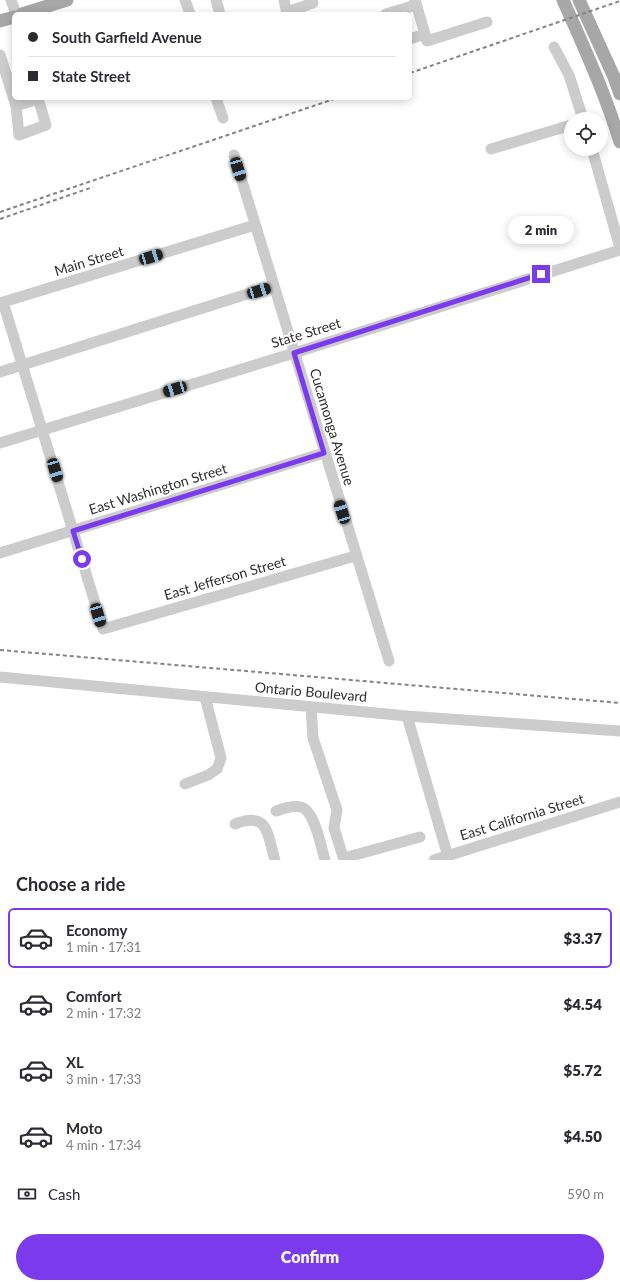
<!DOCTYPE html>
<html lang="en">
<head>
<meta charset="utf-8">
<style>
	body { margin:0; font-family:Lato,sans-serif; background:#f2f2f3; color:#2b2b33; height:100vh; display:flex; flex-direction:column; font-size:15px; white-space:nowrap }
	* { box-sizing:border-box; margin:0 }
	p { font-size:13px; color:#7c7c81 }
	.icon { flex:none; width:22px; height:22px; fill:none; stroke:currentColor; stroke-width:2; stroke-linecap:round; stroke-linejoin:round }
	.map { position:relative; height:860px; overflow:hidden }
	.side { display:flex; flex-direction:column; background:#fff; flex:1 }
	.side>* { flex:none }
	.hud { position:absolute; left:12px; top:12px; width:400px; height:88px; border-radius:6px; box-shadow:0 2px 10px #0003; display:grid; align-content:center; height:88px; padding:0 16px; background:#fff }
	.controls { position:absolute; left:564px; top:112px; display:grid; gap:8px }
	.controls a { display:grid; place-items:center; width:44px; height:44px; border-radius:50%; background:#fff; box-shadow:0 2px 10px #0003; font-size:20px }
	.end { position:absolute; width:18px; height:18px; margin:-9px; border:5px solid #7c3aed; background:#fff; box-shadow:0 0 0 2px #fff }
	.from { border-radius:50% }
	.bubble { position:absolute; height:28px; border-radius:14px; background:#fff; box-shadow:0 2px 10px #0003; font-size:13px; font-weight:800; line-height:28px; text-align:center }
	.car { position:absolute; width:12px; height:24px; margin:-12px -6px; border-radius:5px; box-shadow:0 0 3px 1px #0007; background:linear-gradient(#222 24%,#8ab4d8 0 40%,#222 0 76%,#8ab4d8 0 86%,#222 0) }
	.hud b { display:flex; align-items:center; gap:14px; height:38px; font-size:15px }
	.hud b+b { border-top:1px solid #e1e1e2 }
	.hud i { width:10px; height:10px; background:#2b2b33 }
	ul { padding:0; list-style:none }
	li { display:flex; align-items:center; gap:12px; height:60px; margin:0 8px 6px; padding:0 8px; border:2px solid transparent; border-radius:6px }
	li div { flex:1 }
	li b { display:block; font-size:15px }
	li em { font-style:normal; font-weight:800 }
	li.current { border-color:#7c3aed }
	li>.icon { width:36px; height:36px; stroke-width:1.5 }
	h2 { padding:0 16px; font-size:18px; line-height:48px }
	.pay { display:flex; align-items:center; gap:10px; height:44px; padding:0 16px; font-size:15px }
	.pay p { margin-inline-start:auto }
	.cta { display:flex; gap:8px; margin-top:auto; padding:8px 16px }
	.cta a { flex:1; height:46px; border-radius:24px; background:#7c3aed; color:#fff; font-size:16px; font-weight:800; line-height:46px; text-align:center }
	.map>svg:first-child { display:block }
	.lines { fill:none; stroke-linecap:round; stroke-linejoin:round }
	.minor { stroke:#ccc; stroke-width:11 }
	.major { stroke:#a7a7a7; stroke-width:13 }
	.rail { stroke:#848484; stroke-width:2; stroke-dasharray:4 3; stroke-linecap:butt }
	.route { stroke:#7c3aed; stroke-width:5 }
	.labels { text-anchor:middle; stroke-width:4; stroke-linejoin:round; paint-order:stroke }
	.street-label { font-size:14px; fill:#2f2f2f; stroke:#fff }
</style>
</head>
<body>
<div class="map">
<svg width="620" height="860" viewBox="0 0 620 860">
	<rect width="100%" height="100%" fill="#fff"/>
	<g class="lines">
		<path class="minor" d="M11,0L16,14
			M185,0L190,14
			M216,0L220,14
			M284,0L287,14
			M287,12L313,3L312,0
			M386,14L416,5
			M425,34L427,41L487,22
			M410,39L425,34L415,0
			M554,47L569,75L583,119
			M0,55L16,106L19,135L46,125L38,98
			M216,98L223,118
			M16,106L38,99
			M491,149L571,125
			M592,149L620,248
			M234,155L389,661
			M3,302L103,629L355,556
			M0,303L255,225
			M0,372L273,286
			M0,443L294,353L620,250
			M0,553L324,453
			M0,677L407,716L620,731
			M311,707L313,738L337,810L334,828L344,860
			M407,716L449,860
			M185,784L208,775L217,769L221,758L205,697
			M276,811C284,808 293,805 301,807C315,811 321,847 325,860
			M235,824C269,811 267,834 275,860
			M344,858L420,837
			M434,860L620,802"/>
		<path class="major" d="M563,0C584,47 605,93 620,142
			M579,0L614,77L620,94
			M22,14L67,0
			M0,21L14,17"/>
		<path class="rail" d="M410,73L620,1
			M0,212L337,98
			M0,219L93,187
			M0,650L620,703"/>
	</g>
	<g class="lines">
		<path class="route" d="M82,559L73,531L324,453L294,353L541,274"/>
	</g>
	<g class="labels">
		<g class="street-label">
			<text transform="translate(89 261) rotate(-17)" y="5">Main Street</text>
			<text transform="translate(306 333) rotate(-17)" y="5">State Street</text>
			<text transform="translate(332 427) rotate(73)" y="5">Cucamonga Avenue</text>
			<text transform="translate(158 489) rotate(-17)" y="5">East Washington Street</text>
			<text transform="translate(225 578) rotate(-16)" y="5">East Jefferson Street</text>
			<text transform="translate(311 692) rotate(5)" y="5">Ontario Boulevard</text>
			<text transform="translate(522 817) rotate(-17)" y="5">East California Street</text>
		</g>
	</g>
</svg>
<div class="controls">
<a><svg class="icon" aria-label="locate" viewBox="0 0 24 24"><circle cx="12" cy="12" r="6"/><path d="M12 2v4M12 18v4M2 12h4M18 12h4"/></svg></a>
</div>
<i class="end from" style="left:82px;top:559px"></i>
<i class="end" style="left:541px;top:274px"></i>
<div class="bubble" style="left:508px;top:216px;width:66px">2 min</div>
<i class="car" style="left:238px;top:169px;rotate:163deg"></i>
<i class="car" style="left:151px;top:257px;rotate:73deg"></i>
<i class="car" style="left:259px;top:291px;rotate:73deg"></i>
<i class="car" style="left:175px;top:389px;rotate:253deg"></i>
<i class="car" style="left:55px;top:470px;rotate:163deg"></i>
<i class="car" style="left:342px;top:512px;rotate:343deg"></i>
<i class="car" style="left:98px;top:615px;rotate:163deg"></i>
<div class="hud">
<b><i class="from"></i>South Garfield Avenue</b>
<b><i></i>State Street</b>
</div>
</div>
<section class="side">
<h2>Choose a ride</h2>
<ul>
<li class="current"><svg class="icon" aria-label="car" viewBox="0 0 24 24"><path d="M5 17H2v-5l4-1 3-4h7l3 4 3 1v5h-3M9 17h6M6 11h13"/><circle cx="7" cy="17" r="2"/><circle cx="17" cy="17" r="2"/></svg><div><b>Economy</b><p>1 min · 17:31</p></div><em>$3.37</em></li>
<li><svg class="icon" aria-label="car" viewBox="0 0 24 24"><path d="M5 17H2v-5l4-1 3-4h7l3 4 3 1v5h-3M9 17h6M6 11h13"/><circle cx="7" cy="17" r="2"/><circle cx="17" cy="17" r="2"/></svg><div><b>Comfort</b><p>2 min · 17:32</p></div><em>$4.54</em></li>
<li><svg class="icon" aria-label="car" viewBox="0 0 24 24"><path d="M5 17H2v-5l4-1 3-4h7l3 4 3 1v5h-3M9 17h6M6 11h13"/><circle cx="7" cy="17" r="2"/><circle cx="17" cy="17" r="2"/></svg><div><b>XL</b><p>3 min · 17:33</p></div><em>$5.72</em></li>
<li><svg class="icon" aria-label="car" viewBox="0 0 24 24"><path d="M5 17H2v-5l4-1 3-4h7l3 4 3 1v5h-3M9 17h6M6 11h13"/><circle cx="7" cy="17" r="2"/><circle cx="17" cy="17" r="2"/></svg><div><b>Moto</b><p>4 min · 17:34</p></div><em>$4.50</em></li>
</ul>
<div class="pay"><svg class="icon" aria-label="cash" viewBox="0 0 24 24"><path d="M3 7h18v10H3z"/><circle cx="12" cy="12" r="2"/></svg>Cash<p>590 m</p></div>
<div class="cta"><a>Confirm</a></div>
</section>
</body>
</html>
